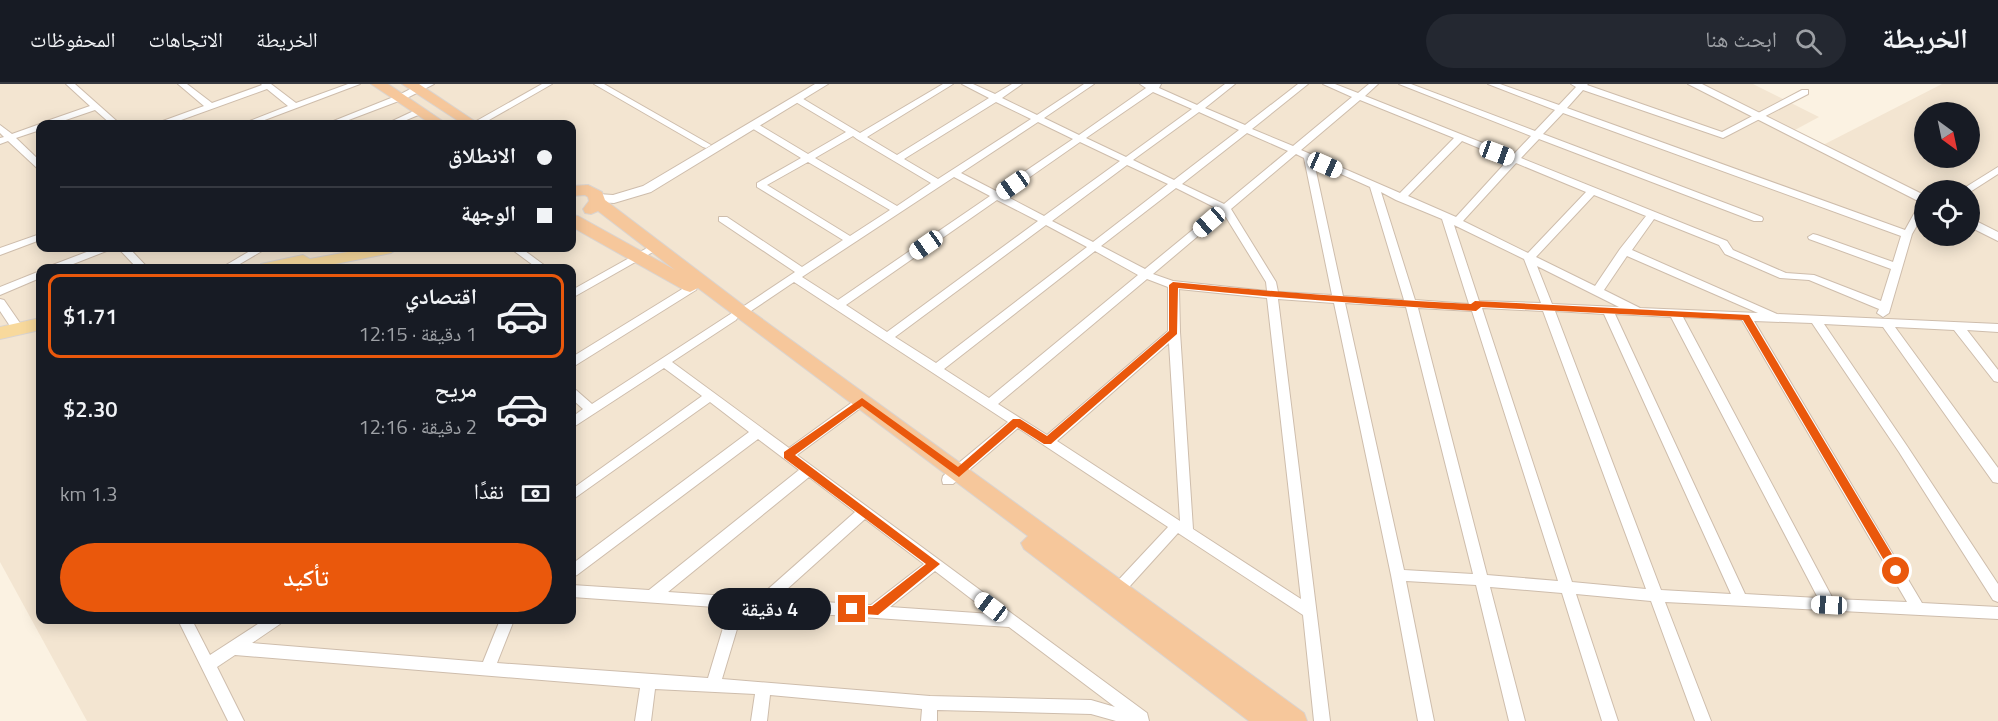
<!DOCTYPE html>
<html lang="ar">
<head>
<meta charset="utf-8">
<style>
	body { margin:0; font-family:"Titillium Web","Noto Naskh Arabic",sans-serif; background:#242831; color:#f1f3f6; direction:rtl; height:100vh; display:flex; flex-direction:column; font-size:22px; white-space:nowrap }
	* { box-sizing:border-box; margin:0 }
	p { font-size:20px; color:#9ea1a6 }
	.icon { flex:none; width:33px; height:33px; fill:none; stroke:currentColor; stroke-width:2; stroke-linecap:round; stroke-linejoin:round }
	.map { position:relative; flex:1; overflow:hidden; direction:ltr }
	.details { position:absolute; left:36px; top:180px; width:540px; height:360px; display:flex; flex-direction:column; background:#171b24; border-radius:12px; box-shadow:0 3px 15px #0003; direction:rtl }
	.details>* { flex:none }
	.banner { position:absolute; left:36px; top:36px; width:540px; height:132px; border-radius:12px; box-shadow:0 3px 15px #0003; direction:rtl; display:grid; align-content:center; height:132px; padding:0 24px; background:#171b24 }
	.needle { width:39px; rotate:147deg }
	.buttons { position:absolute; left:1914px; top:18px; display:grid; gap:12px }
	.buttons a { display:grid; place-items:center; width:66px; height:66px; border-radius:50%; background:#171b24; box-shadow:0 3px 15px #0003; font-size:30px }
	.end { position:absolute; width:27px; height:27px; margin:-14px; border:8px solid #ea580c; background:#fff; box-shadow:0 0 0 3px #fff }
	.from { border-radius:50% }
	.bubble { position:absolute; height:42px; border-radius:21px; background:#171b24; box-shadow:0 3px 15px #0003; font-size:20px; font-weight:600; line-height:42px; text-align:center; direction:rtl }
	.car { position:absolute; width:18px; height:36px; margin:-18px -9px; border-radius:8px; box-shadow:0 0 4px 2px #0007; background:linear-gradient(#fff 24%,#345 0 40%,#fff 0 76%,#345 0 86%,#fff 0) }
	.banner b { display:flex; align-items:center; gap:21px; height:57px; font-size:22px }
	.banner b+b { border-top:2px solid #363941 }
	.banner i { width:15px; height:15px; background:#f1f3f6 }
	ul { padding:10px 0 0; list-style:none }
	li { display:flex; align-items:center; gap:18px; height:84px; margin:0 12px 9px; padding:0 12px; border:3px solid transparent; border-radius:12px }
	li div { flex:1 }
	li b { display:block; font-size:22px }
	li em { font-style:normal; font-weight:600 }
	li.selected { border-color:#ea580c }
	li>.icon { width:54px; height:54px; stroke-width:1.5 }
	.pay { display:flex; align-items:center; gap:15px; height:66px; padding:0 24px; font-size:22px }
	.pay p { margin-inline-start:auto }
	.primary-button { display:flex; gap:12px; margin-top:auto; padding:12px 24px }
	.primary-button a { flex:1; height:69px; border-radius:36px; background:#ea580c; color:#fff; font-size:24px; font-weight:600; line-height:69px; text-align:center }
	header { display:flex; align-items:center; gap:36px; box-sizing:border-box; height:84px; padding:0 30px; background:#171b24; border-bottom:2px solid #363941 }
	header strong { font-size:28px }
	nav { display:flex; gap:33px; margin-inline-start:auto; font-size:21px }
	.search { width:420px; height:54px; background:#242831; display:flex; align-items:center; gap:15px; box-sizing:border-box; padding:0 21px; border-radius:33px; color:#9ea1a6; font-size:22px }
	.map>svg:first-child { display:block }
	.residential { fill:#f3e5d1; fill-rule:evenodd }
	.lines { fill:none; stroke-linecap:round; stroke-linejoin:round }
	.minor-casing { stroke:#cebdac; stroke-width:2 }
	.tertiary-casing { stroke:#cebdac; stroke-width:2 }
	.primary-casing { stroke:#dad4d0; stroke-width:2 }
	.trunk-casing { stroke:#dad4d0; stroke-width:2 }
	.minor { fill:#fff; fill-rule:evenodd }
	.tertiary { fill:#fff; fill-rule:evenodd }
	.primary { fill:#f8d99c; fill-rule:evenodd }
	.trunk { fill:#f6c79b; fill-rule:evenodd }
	.route { fill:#ea580c }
</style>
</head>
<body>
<header>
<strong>الخريطة</strong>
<div class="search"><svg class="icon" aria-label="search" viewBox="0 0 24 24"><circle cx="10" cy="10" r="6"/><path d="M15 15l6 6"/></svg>ابحث هنا</div>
<nav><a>الخريطة</a><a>الاتجاهات</a><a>المحفوظات</a></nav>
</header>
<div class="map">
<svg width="1998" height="637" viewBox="0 0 1998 637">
	<rect width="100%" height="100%" fill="#fbf2e2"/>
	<path class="residential" d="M0,0H1753L1819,33L1793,47L1823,61L1942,0H1998V637H87L0,478ZM1924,28H1970V74H1924ZM40,40H572V164H40ZM1924,106H1970V152H1924ZM40,184H572V536H40Z"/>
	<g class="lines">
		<g class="minor-casing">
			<path id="minor" d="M66,0H75L120,40H111L95,26L54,40H43L44,38L90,22Z
				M178,0H187L212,19L262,1L261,0H271L296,19L348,0H360L254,40H242L288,22L267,5L170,40H159L160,38L204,22Z
				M542,0H552L482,40H471Z
				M594,0H604L711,61L706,64L703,63Z
				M943,0H953L867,53L897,71L989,14L962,0H973L995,10L1012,0H1022L1002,14L1037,31L1084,0H1094L1044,34L1079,51L1146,4L1140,0H1161L1159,4L1197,21L1225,0H1235L1205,24L1245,41L1298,0H1308L1252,45L1293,62L1352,13L1323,0H1335L1358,9L1369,0H1378L1365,12L1513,71L1531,52L1399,0H1411L1535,47L1555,26L1488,0H1500L1559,21L1576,3L1571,0H1588L1587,1L1722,48L1802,6H1808V10L1723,54L1583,6L1567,24L1905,146L1920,119L1924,118V129L1912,150L1889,229L1883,233L1877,229L1879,225L1809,196L1780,194L1725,170L1719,161L1654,135L1632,166L1777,230L1998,240V248L1967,246L1998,286V298L1994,297L1954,246L1895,243L1998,384V399L1993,398L1883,243L1824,240L1907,362L1998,500V518L1993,516L1899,368L1812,239L1754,237L1922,519L1998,523V535L1665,518L1711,637H1695L1651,517L1576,510L1618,637H1602L1562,509L1490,503L1525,637H1509L1476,501L1406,497L1434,637H1418L1391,491L1334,219L1278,215L1330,637H1314L1303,531L1178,449L1120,513L1115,515L1110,513L1108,509L1110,505L1168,443L1018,344L953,400H943L942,396L943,392L1008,338L794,198L745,231L741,232L735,228L795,188L719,137V133H727L802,183L843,156L757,103V99L801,74L750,43V39H756L808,70L846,48L794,17V13H800L860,49ZM1153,8L1192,25L1126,73L1086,54ZM1360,16L1454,54L1400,109L1301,66ZM996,18L1031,35L938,95L904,75ZM1199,28L1239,46L1174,96L1133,76ZM1563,29L1901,152L1893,178L1817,151L1813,150L1808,153L1809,155L1891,185L1881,217L1814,191L1786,189L1733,166L1727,157L1521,74L1539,55L1754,137H1762L1763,135L1762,133L1543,50ZM1038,38L1073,55L996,107L961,89ZM1247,49L1288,67L1224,120L1182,100ZM853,52L857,55L931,99L897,122L815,74ZM1462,57L1508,76L1456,133L1408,112ZM1080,58L1120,77L1044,132L1004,111ZM1296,70L1304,74L1332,211L1278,208L1276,198L1231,125ZM808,78L890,126L850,152L767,101ZM1314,78L1370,103L1404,216L1343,212ZM1516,79L1586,108L1528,169L1463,137ZM1127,81L1168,100L1093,158L1052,137ZM954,93L990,112L838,216L802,193ZM1176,104L1218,125L1145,185L1101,162ZM1381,108L1396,116L1442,135L1469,220L1415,216ZM1594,111L1646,132L1620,165L1595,202L1536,173ZM997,116L1038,137L887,248L846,221ZM1224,130L1266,198L1267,207L1173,197L1153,190ZM1046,141L1087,163L936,279L895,253ZM1454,141L1524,175L1541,219L1479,217ZM1095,167L1138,191L989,314L944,285ZM1627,172L1758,229L1640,224L1604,206ZM1537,182L1619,223L1552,220ZM1147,195L1168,203V247L1047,351L998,320ZM1179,205L1267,214L1301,515L1193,445L1180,248ZM1345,219L1406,223L1473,490L1404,486ZM1418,224L1472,227L1558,497L1487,491ZM1482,224L1543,227L1646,505L1572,498ZM1555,227L1604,230L1731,510L1661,506ZM1615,230L1671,233L1818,514L1745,510ZM1683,233L1742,236L1907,518L1833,515ZM1169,259L1180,437L1057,357Z
				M401,10L405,13L404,15L338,40H326Z
				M420,24L423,25V29L397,40H386Z
				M40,40V46L16,54L40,77V85L37,84L8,57L0,60V54L4,53L0,49V41L12,50Z
				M1998,83V90L1970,108V106H1961Z
				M40,150V156L0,171V164Z
				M656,159L660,160L661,162L660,164L572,214V206Z
				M97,164H110L109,166L63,184H49L50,182Z
				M118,164H129L148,184H137Z
				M255,164H267L233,184H221Z
				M510,164H521L548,184H537Z
				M40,187V194L0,211V203Z
				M692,199L696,200L697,203L696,206L576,281L572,282V273Z
				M0,215L4,216L22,242L24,245L22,248H14L0,227Z
				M732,229L736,230L738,233L736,236L672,278L789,364L858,314H866L868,317L866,320L797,371L1147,629L1149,637H1116L1091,630L937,626V637H921L922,625L770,611L767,637H751L755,610L655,605L651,637H635L640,604L235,571L217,583L244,637H228L178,536H192L210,571L264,536H282L280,540L252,559L483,578L500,536H514L497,579L708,594L729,524L572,513V501L649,506L799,386L758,355L577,491L572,493V480L749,348L710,318L572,416V405L702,312L664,284L572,344V333L583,325L572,315V305L576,306L592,320ZM809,393L855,428L758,514L668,508ZM865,435L924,480L871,521L776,515ZM935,487L991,530L890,523ZM743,525L1009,543L1115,623L1091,616L930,612L722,595Z"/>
		</g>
		<g class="tertiary-casing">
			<path id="tertiary" d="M420,0H434L405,15L401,16L395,13Z
				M815,0H828L651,108L614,119L598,118L592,114L598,110L613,111L643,102Z
				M1688,0H1702L1924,111V120Z
				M1970,134L1998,148V157L1970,143Z"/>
		</g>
		<g class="primary-casing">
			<path id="primary" d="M369,164H399L391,169L315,184H259L261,180L303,171L310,175Z
				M40,234V246L0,255V243Z"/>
		</g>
		<g class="trunk-casing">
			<path id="trunk" d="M371,0H388L447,40H431Z
				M402,0H419L479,40H463Z
				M588,101L602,108L605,116L747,224L1304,629L1307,637H1249L1024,465L1021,459L1028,452L698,204L690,208L684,206L572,143V131L578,132L675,186L598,127L591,130L585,129L583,125L589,117L588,113L585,111L572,112V102Z"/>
		</g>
		<use href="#minor" class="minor"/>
		<use href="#tertiary" class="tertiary"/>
		<use href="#primary" class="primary"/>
		<use href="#trunk" class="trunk"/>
	</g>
	<path class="route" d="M1173,198C1272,208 1371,215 1471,220L1475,217L1749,231L1902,487L1900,490H1892L1743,236L1481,223L1476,227C1377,221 1277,214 1178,204L1177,250L1051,360H1044L1017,343L959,393L862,322L795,371L940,480L878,531L848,529V522H872L926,480L784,374V368L862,314L958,383L1013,335H1020L1047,352L1169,247V201Z"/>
</svg>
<div class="buttons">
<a><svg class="needle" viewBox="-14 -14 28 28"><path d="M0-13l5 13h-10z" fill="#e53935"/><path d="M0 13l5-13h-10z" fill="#9ea1a6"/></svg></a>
<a><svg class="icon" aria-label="locate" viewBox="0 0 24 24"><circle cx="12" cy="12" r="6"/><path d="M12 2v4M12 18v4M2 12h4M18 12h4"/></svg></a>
</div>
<i class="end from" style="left:1896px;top:487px"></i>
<i class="end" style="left:852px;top:525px"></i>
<div class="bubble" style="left:708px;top:504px;width:123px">4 دقيقة</div>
<i class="car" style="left:1497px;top:69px;rotate:110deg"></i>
<i class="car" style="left:1325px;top:81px;rotate:114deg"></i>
<i class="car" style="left:1013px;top:101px;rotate:235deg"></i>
<i class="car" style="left:1209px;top:138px;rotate:229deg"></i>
<i class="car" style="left:926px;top:161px;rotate:235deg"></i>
<i class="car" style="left:1829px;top:521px;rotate:273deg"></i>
<i class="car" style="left:991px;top:523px;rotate:307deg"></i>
<div class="banner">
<b><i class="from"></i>الانطلاق</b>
<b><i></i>الوجهة</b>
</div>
<section class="details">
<ul>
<li class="selected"><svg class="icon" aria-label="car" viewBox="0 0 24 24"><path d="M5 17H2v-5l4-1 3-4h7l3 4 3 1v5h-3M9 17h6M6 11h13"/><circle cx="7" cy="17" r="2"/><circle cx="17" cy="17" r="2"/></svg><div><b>اقتصادي</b><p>1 دقيقة · 12:15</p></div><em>$1.71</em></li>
<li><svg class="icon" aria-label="car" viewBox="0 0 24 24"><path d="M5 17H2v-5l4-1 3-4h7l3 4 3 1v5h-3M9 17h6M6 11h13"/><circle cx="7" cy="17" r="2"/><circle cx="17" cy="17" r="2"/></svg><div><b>مريح</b><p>2 دقيقة · 12:16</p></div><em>$2.30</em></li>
</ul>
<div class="pay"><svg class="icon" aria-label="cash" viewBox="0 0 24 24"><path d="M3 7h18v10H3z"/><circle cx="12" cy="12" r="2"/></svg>نقدًا<p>1.3 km</p></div>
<div class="primary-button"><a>تأكيد</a></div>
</section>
</div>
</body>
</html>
